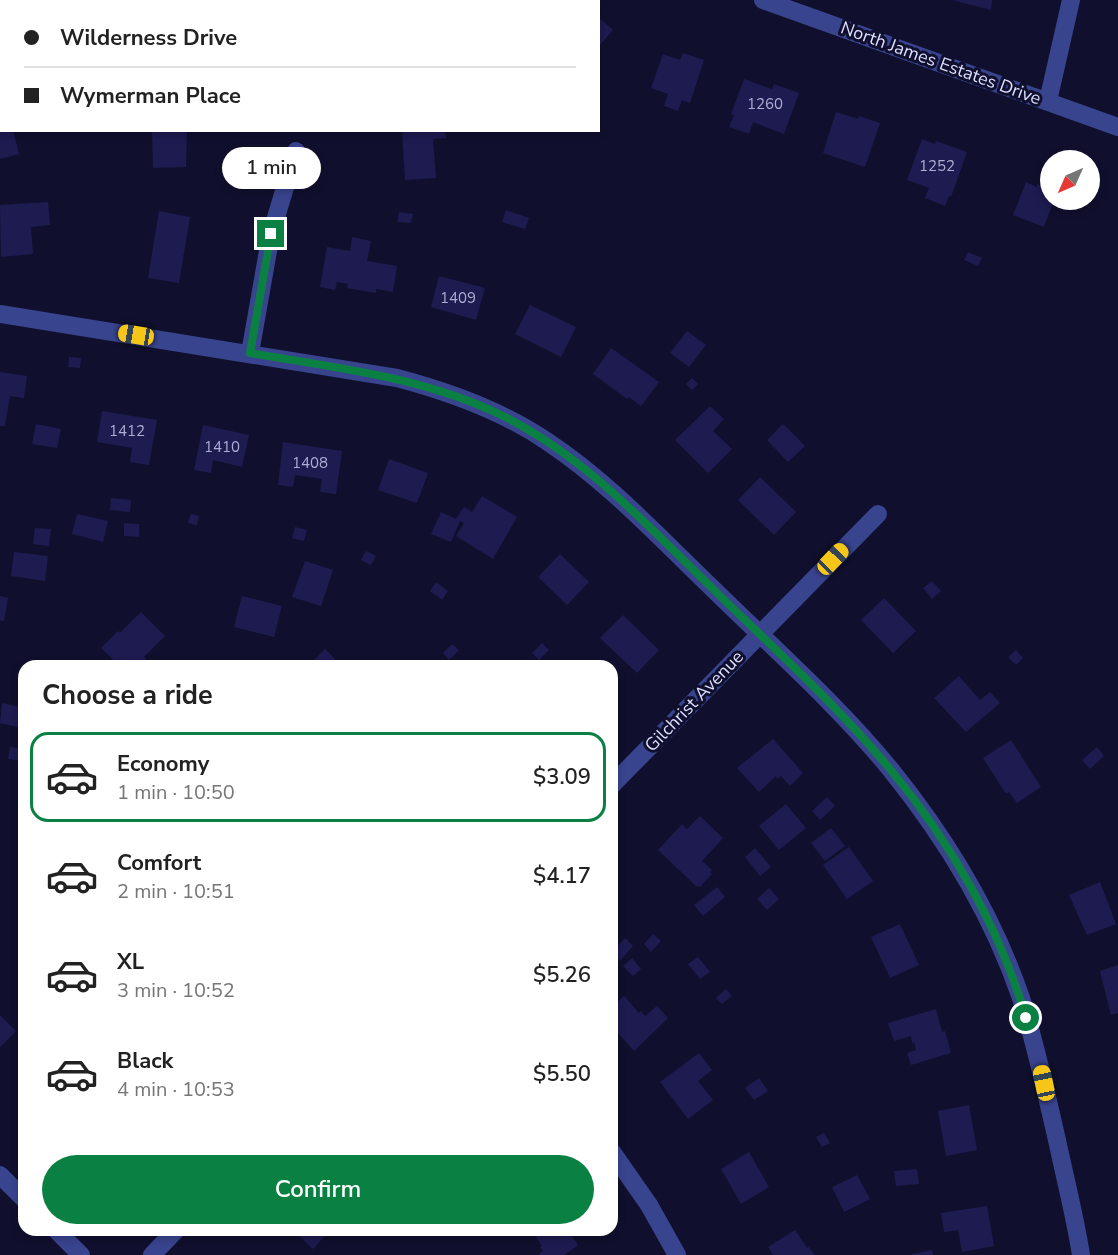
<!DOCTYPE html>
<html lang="en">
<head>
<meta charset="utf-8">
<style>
	body { margin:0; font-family:"Nunito Sans",sans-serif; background:#f2f2f2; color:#222; height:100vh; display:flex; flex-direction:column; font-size:22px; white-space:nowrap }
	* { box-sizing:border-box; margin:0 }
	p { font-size:20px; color:#767676 }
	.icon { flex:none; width:33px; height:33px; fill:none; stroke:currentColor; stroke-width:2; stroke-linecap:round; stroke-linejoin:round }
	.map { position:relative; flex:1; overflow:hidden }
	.details { position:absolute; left:18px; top:660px; width:600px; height:576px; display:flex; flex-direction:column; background:#fff; border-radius:18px; box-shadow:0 3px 9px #0003 }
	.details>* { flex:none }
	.top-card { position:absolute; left:0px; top:0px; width:600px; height:132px; box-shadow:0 3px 9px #0003; display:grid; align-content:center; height:132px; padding:0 24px; background:#fff }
	.needle { width:39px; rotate:225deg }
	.fabs { position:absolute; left:1040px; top:150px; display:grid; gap:12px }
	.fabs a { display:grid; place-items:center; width:60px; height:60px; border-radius:50%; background:#fff; box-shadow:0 3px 9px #0003; font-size:30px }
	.end { position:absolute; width:27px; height:27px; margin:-14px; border:8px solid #0b8043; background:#fff; box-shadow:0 0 0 3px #fff }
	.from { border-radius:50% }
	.bubble { position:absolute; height:42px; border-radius:21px; background:#fff; box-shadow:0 3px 9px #0003; font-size:20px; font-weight:600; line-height:42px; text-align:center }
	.car { position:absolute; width:18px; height:36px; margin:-18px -9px; border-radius:8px; box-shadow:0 0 4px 2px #0007; background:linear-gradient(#f5c518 24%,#345 0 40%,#f5c518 0 76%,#345 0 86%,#f5c518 0) }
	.top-card b { display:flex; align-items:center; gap:21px; height:57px; font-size:22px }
	.top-card b+b { border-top:2px solid #e0e0e0 }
	.top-card i { width:15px; height:15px; background:#222 }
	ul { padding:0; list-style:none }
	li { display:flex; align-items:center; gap:18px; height:90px; margin:0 12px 9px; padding:0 12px; border:3px solid transparent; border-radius:18px }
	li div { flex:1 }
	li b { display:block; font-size:22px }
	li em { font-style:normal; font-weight:600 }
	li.active { border-color:#0b8043 }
	li>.icon { width:54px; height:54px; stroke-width:1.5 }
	h2 { padding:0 24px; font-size:27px; line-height:72px }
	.primary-button { display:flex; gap:12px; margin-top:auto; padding:12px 24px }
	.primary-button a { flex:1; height:69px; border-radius:36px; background:#0b8043; color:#fff; font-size:24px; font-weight:600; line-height:69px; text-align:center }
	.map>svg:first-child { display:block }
	.building { fill:#1d1b50 }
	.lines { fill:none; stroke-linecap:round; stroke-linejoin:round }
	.minor { stroke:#39448f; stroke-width:18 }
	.route { stroke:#0b8043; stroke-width:8 }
	.labels { text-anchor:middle; stroke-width:6; stroke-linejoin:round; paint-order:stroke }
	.number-label { font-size:15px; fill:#adaed3 }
	.street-label { font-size:18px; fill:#dddfff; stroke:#10102e }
</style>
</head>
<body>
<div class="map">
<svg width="1118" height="1255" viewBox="0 0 1118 1255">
	<rect width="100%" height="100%" fill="#10102e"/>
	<path class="building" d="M952,0H992L991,10Z
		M598,17L613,30L598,47Z
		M683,53L704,60L690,103L682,100L678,111L664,106L668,94L651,88L663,54L680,60Z
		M744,79L772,89L774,84L799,93L784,134L753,122L749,134L729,127L734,115L731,114Z
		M836,112L858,119L859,116L880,123L865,167L823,153Z
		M0,130H13L19,154L0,159Z
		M152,130H187L186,167L153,168Z
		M402,130H445L446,138L433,139L436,178L405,180Z
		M922,139L935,144L936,141L967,152L951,197L949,196L945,206L925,198L929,188L907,180Z
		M1047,181L1050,183V200H1054L1044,227L1013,215L1026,182L1037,187V184L1045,187Z
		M48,202L50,225L31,227L33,254L1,257L0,205Z
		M506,210L529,218L525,229L502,222Z
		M159,211L190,217L179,283L148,278Z
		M399,212L413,214L411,223L397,222Z
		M352,237L371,241L367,261L397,266L393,292L376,289V293L347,288L348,284L337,282L335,290L320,287L327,247L350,251Z
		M968,252L982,258L978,266L964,260Z
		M439,276L485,288L476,320L431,307Z
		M530,305L576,327L561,357L515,334Z
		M687,331L706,345L689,367L670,353Z
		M611,348L659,382L641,406L629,397L627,399L593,374Z
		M69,357L81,358L80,368L68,367Z
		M0,372L27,376L24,398L10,396L5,426H0Z
		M692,378L698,384L692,390L686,384Z
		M710,406L724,419L713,431L732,449L708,473L675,440Z
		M102,411L157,420L149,465L130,462L132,448L97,442Z
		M36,424L61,429L57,448L32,444Z
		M783,424L805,446L788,462L767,440Z
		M203,425L249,435L242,467L213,460L211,473L194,470Z
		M283,442L342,451L336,494L320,492L322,479L295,475L293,487L278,485Z
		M389,459L428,473L417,503L378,490Z
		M760,477L796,512L774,535L738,500Z
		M482,496L517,517L493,559L456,536L464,523L460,521L451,542L431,534L441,512L456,519L464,507L472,512Z
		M111,498L131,500L130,512L110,510Z
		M77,514L108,521L103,542L72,534Z
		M191,514L199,516L197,525L188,523Z
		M124,523L139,524V537L124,536Z
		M295,527L307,530L304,541L292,538Z
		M35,528L51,529L49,546L33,544Z
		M366,551L376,556L371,565L361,560Z
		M14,552L48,556L45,581L11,576Z
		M560,554L589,582L567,605L538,577Z
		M305,561L333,570L321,606L292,597Z
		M932,581L941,591L932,599L923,588Z
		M436,582L448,591L442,600L430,591Z
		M0,596L8,598L4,621L0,620Z
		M242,596L282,606L274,637L234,627Z
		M884,598L916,631L893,653L861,620Z
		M141,612L165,636L144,657L146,659L140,666L136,663L133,666H120L101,648L118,631L120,633Z
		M623,615L659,650L637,673L600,638Z
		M542,643L549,650L539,660L532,653Z
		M452,644L459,650L449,660L443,653Z
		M325,649L342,666H308Z
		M1016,650L1023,658L1016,665L1008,657Z
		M959,676L980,700L990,692L1000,703L966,732L934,698Z
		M2,703L24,708L21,728L0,723Z
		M773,739L803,773L790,786L781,776L777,779L776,776L759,792L737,768Z
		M1011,740L1041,787L1017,803L1009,792L1006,794L983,758Z
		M10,747L24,749L23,761L8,759Z
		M1097,747L1104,756L1090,769L1082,760Z
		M827,797L835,806L820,820L812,811Z
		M786,804L806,828L779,850L759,826Z
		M700,816L723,838L702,861L712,870L710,872L712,874L700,887L698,886L697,887L658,850L682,824L687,829Z
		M831,828L845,846L825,861L811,843Z
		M849,847L873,881L847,899L823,865Z
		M755,848L771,867L760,876L745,857Z
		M1100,882L1116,924L1087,935L1069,895Z
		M717,887L725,897L703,916L694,905Z
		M769,888L779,899L767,910L757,899Z
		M900,924L919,965L890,978L871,937Z
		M653,934L661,941L651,952L644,944Z
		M625,938L633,946L620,961L612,952Z
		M698,957L710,972L700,979L688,964Z
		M632,958L641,969L633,976L623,966Z
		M1118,965V1013L1111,1015L1100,971Z
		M726,989L732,996L722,1004L716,998Z
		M624,996L639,1013L641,1011L645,1016L657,1006L668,1018L634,1051L619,1034L617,1036L612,1031V1007Z
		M936,1009L942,1032L945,1031L951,1053L911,1065L907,1053L916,1050L914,1042L912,1043L911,1036L894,1041L888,1023Z
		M0,1015L16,1031L0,1047Z
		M699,1053L712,1070L698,1081L713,1100L688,1119L660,1082Z
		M759,1078L768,1091L754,1100L745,1088Z
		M969,1105L977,1150L946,1156L938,1111Z
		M824,1133L830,1143L822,1147L816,1137Z
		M749,1152L769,1187L741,1204L721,1169Z
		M917,1169L919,1184L896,1186L894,1171Z
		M857,1175L870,1199L844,1212L832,1187Z
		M987,1206L994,1246L962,1252L958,1230L944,1232L941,1213Z
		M293,1230H334L330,1234L328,1232L313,1249Z
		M531,1230H568L578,1245L564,1255H538L543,1251L540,1247L542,1246Z
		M795,1230L807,1248L809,1247L815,1255H773L768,1247Z
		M932,1250L933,1255H912V1254Z"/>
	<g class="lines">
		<path class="minor" d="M763,0L1118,127
			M1048,101L1071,0
			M0,314L397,378C450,392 503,411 548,442C608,482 658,536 710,586C771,646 837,704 891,770C945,837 993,916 1021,998C1036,1045 1046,1093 1057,1140C1065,1178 1075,1216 1081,1255
			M250,353L271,234L296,151
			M612,785L878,514
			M612,1152L649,1205L677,1255
			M0,1175L24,1199
			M56,1230L81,1255
			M152,1255L176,1230"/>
	</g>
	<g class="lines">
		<path class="route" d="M271,234L250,353C336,368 425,377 505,417C586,458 648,526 712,588C772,647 836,704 890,769C950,841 1000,928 1026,1018"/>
	</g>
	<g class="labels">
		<g class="number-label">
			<text x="765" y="109">1260</text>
			<text x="937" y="171">1252</text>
			<text x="458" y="303">1409</text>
			<text x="127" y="436">1412</text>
			<text x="222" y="452">1410</text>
			<text x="310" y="468">1408</text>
		</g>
		<g class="street-label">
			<text transform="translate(941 63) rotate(20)" y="6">North James Estates Drive</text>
			<text transform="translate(694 701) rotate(-46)" y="6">Gilchrist Avenue</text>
		</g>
	</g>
</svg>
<div class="fabs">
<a><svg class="needle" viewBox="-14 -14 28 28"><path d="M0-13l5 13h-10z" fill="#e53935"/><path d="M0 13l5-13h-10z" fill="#767676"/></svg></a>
</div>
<i class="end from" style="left:1026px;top:1018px"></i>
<i class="end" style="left:271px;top:234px"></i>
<div class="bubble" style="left:222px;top:147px;width:99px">1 min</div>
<i class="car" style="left:136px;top:335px;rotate:279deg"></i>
<i class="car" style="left:833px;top:559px;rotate:44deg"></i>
<i class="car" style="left:1044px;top:1083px;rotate:348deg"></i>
<div class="top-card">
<b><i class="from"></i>Wilderness Drive</b>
<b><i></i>Wymerman Place</b>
</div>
<section class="details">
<h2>Choose a ride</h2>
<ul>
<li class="active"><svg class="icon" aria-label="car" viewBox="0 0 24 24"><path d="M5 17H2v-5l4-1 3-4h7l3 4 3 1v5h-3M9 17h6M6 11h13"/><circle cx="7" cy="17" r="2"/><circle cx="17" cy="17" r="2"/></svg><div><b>Economy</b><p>1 min · 10:50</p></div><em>$3.09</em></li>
<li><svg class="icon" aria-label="car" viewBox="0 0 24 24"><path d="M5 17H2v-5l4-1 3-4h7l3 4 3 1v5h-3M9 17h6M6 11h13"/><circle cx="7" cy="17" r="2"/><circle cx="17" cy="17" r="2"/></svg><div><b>Comfort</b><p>2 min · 10:51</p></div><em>$4.17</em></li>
<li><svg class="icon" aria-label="car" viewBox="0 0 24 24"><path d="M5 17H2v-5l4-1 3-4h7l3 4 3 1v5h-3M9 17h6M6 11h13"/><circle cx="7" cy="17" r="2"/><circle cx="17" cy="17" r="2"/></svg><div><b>XL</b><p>3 min · 10:52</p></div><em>$5.26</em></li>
<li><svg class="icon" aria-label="car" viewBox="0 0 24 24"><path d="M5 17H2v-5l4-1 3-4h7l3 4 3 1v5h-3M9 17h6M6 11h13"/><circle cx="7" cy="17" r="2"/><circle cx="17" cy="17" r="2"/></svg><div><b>Black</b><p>4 min · 10:53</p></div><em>$5.50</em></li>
</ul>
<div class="primary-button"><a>Confirm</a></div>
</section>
</div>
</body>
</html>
